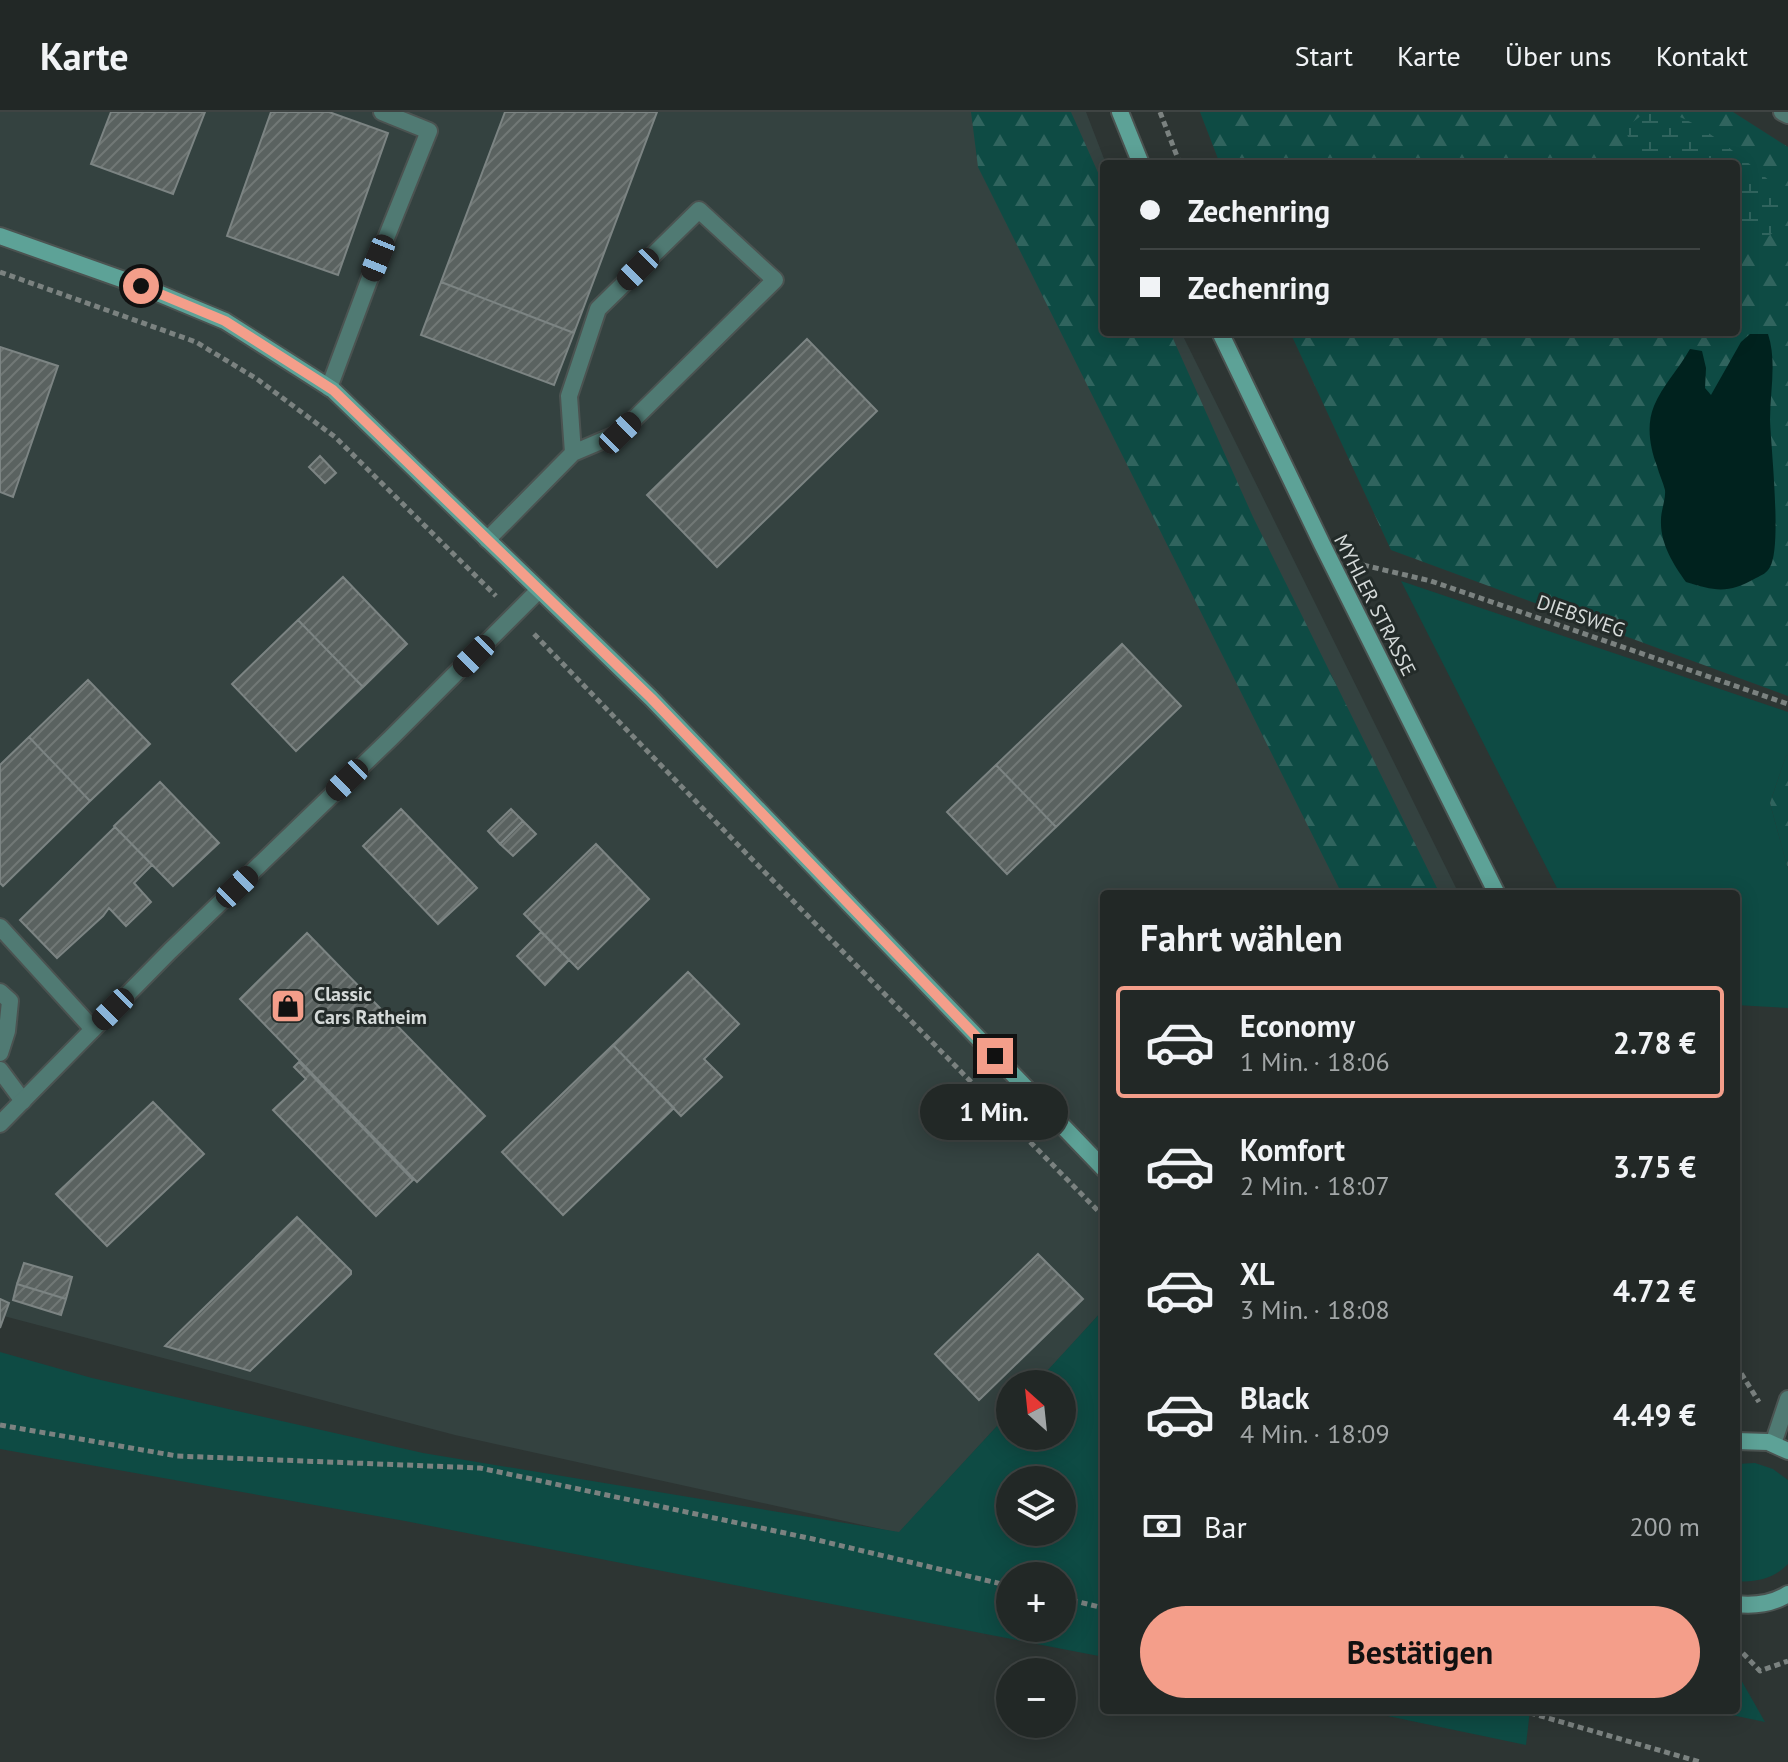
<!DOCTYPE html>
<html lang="de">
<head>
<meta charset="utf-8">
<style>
	body { margin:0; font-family:"PT Sans",sans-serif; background:#2a302e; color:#f1f3f6; height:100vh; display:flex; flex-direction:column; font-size:30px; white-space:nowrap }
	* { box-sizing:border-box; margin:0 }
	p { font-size:26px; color:#a2a6a7 }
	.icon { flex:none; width:44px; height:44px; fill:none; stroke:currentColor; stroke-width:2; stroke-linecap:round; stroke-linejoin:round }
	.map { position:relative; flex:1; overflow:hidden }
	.sheet { position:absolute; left:1100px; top:778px; width:640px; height:824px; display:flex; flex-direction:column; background:#222826; border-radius:8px; box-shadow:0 4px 20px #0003,0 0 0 2px #3f4443 }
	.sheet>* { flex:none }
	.top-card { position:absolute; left:1100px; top:48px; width:640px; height:176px; border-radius:8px; box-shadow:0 4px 20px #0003,0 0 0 2px #3f4443; display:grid; align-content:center; height:176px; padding:0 40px; background:#222826 }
	.needle { width:52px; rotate:333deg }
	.fabs { position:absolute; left:996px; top:1258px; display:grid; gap:16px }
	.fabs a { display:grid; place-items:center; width:80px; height:80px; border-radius:50%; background:#222826; box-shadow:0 4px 20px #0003,0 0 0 2px #3f4443; font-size:40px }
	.end { position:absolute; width:36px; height:36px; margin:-18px; border:10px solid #f49e8a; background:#111; box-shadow:0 0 0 4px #111 }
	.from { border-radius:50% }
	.bubble { position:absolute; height:56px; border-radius:28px; background:#222826; box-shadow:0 4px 20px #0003,0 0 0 2px #3f4443; font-size:26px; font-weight:800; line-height:56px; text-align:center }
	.car { position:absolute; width:24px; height:48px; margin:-24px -12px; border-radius:10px; box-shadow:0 0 6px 2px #0007; background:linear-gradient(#222 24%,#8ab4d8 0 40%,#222 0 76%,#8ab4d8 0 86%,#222 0) }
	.top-card b { display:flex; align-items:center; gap:28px; height:76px; font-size:30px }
	.top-card b+b { border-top:2px solid #3f4443 }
	.top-card i { width:20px; height:20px; background:#f1f3f6 }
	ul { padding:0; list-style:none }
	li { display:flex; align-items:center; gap:24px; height:112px; margin:0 16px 12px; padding:0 24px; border:4px solid transparent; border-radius:8px }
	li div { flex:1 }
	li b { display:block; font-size:30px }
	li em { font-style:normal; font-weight:800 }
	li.selected { border-color:#f49e8a }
	li>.icon { width:72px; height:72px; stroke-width:1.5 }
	h2 { padding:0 40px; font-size:36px; line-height:96px }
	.pay { display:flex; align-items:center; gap:20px; height:88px; padding:0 40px; font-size:30px }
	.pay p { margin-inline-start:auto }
	.primary-button { display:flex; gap:16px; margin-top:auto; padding:16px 40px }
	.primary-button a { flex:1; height:92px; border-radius:48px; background:#f49e8a; color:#111; font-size:32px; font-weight:800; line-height:92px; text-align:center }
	header { display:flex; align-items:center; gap:48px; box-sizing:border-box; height:112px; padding:0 40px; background:#222826; border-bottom:2px solid #3f4443 }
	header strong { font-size:38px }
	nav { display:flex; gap:44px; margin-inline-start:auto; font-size:28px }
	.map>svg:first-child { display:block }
	.built { fill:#344240 }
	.green { fill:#0e4b44; fill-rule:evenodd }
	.forest { fill:url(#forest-firs) }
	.wetland { fill:url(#wetland-marsh) }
	.water { fill:#00221e }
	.building { fill:url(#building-hatch); stroke:#7c8483; stroke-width:2 }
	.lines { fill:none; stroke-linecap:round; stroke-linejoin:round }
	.lane-casing { stroke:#4b5351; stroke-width:20 }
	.street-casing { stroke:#4b5351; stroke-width:20 }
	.secondary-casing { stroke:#4b5351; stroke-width:20 }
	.path { stroke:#7b8280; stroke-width:5; stroke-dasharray:6 4; stroke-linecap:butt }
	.lane { stroke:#507a73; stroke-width:16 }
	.street { stroke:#507a73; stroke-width:16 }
	.secondary { stroke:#5da297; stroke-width:16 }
	.route { stroke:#f49e8a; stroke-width:10 }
	.labels { text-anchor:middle; stroke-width:6; stroke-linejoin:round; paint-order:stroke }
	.street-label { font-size:20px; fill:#d5dad9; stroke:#232b29 }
	.poi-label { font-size:20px; font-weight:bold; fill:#d5dad9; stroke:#232b29; text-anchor:start }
</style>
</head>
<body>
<header>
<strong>Karte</strong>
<nav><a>Start</a><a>Karte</a><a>Über uns</a><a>Kontakt</a></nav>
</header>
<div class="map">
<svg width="1788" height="1650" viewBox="0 0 1788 1650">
	<defs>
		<pattern id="forest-firs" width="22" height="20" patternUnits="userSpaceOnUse" patternTransform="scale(2)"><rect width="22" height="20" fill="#0e4b44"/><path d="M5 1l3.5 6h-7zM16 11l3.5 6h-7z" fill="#30645e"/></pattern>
		<pattern id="wetland-marsh" width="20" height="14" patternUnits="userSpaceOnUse" patternTransform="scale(2)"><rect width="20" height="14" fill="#0e4b44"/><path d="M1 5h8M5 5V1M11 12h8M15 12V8" fill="none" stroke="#30645e"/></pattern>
		<pattern id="building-hatch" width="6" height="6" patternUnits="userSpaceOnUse" patternTransform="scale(2)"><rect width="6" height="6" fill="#5a6260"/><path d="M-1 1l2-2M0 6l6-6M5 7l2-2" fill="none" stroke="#717876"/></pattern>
	</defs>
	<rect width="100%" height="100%" fill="#2d3533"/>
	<path class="built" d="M0,0H1086L1106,52H1104V220H1181L1459,782H1104V1197L1036,1272H1010V1300L899,1421L455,1323L0,1203Z"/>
	<path class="green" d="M1401,469L1788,600V643L1786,644L1770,691L1788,757V896L1736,893V782H1560Z
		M1104,1197V1545L405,1409L0,1337V1240L92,1266L423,1341L899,1420L1010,1300V1324H1062V1272H1035ZM1062,1368V1420H1010V1368ZM1062,1464V1516H1010V1464Z
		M1755,1351L1773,1357L1788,1368V1452C1775,1466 1755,1471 1736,1469V1352Z
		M1736,1563L1740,1566L1765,1610L1708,1598H1736Z
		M1359,1598H1530L1526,1633Z"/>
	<path class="forest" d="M971,0H1071L1104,74V220H1170L1253,405L1440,782H1342L978,55Z
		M1200,0H1733L1788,35V584L1391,438L1290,220H1736V52H1220Z
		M1788,643V757L1770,691L1786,644Z"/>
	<path class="wetland" d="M1646,0C1651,0 1659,0 1665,0C1700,7 1751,54 1780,77L1782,113L1764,128L1736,120V52H1637L1625,16Z"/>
	<path class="water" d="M1750,222H1768C1777,249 1770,279 1770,308C1771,337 1782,435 1770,455C1767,461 1762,463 1756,466C1728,482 1715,479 1686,470C1673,452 1660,431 1661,408C1661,398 1666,387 1665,378C1663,370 1659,362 1657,354C1650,336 1646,313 1654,294C1662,274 1679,257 1690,237L1702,239L1706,256L1705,276L1711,283L1741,230Z"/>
	<path class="building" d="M111,0H205L173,82L91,52Z
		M271,0H329L388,21L338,163L227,124Z
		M505,0H657L574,221L441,170Z
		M441,170L574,221L554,273L421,223Z
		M807,227L877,299L717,455L647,383Z
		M0,235L58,254L13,385L0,380Z
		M320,344L336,361L325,371L309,355Z
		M343,465L407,532L363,575L298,508Z
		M298,508L363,575L296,639L232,572Z
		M1122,532L1181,594L1056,715L996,653Z
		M88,568L150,632L90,689L29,625Z
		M29,625L90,689L3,774L0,771V653Z
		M996,653L1056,715L1007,762L947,700Z
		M160,670L219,731L173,774L114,714Z
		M401,697L477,776L438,812L363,734Z
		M511,697L523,709L500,732L488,719Z
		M523,709L536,722L513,744L500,732Z
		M115,715L152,753L134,771L151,790L126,814L109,796L103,804L57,846L20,808Z
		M596,732L649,787L578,857L524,802Z
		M541,820L569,848L545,873L517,844Z
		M307,821L485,1004L417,1070L240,887Z
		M688,860L739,912L704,947L722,965L681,1004L613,933Z
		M613,933L674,996L563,1103L502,1040Z
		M299,950L413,1068L376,1104L273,998L306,967L294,955Z
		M153,990L204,1042L107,1134L56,1082Z
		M297,1105L351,1159V1162L250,1259L165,1234Z
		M1038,1142L1083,1187L979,1288L935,1242Z
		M24,1151L72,1165L66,1187L17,1172Z
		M17,1172L66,1187L61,1203L13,1188Z
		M0,1187L9,1191L0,1216Z"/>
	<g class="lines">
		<g class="lane-casing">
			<path id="lane" d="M329,276L368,171L429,19L382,0
				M487,428L573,341L620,321L775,168L699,98L598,197L569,284L573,341
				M0,815L93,917
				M0,880L10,889L7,919L0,941
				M0,958L23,989"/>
		</g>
		<g class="street-casing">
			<path id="street" d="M1782,0L1788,3
				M0,1012L170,839L391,626L539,478
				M1773,1332L1788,1287"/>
		</g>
		<g class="secondary-casing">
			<path id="secondary" d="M1120,0L1141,52
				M0,124L141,174L225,209L333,278L651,586L1104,1057
				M1220,220L1322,432L1497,782
				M1736,1329L1768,1330L1788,1339
				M1736,1492C1754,1494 1772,1492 1788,1482"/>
		</g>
		<path class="path" d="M1160,0L1180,52
			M0,160L196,230L257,267L335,325L496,484
			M1363,453L1431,469L1788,592
			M534,522L742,737L1104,1105
			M1736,1253L1759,1290
			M0,1313L177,1344L480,1356L813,1427L1010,1474
			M1062,1486L1104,1496
			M1736,1534L1760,1559L1788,1549
			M1520,1598L1700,1650"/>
		<use href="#lane" class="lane"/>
		<use href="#street" class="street"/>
		<use href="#secondary" class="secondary"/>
	</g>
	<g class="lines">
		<path class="route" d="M141,174L225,209L333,278L651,586L995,944"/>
	</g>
	<defs>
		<g id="shop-square" transform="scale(1.8)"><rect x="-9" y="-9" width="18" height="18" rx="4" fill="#f49e8a" stroke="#232b29"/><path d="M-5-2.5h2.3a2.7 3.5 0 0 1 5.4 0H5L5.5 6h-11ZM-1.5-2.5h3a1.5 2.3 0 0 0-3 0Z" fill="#111"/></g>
	</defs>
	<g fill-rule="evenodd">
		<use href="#shop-square" x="288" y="894"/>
	</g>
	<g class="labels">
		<g class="street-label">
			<text transform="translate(1375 493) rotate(63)" y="7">MYHLER STRASSE</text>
			<text transform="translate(1581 504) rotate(19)" y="7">DIEBSWEG</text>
		</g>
		<g class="poi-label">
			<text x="314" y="889">Classic<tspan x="314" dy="23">Cars Ratheim</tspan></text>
		</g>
	</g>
</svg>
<div class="fabs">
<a><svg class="needle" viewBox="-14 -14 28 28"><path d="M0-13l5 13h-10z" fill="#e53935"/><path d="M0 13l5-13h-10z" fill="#a2a6a7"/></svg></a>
<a><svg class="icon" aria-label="layers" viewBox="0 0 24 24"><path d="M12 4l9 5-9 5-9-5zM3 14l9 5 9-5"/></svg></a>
<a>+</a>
<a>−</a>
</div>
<i class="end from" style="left:141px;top:174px"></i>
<i class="end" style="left:995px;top:944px"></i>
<div class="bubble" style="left:920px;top:972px;width:148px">1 Min.</div>
<i class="car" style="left:378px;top:146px;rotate:202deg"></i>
<i class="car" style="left:638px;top:157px;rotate:225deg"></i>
<i class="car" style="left:620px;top:321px;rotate:46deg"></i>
<i class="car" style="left:474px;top:544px;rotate:225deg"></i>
<i class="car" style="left:347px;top:668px;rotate:226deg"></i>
<i class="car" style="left:237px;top:775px;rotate:46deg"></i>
<i class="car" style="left:113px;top:897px;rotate:225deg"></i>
<div class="top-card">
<b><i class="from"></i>Zechenring</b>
<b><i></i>Zechenring</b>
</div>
<section class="sheet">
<h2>Fahrt wählen</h2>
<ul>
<li class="selected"><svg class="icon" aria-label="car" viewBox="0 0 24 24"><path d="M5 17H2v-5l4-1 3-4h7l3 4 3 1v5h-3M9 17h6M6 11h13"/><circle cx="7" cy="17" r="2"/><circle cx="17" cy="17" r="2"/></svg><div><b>Economy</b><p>1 Min. · 18:06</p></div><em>2.78 €</em></li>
<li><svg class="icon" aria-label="car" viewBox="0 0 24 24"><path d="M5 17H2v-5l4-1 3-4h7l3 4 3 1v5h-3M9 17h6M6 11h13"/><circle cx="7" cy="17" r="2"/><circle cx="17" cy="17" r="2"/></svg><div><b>Komfort</b><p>2 Min. · 18:07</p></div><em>3.75 €</em></li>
<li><svg class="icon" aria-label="car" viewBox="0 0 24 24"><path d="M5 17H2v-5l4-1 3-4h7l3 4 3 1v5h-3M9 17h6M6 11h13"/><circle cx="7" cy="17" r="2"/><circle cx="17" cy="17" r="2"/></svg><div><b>XL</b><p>3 Min. · 18:08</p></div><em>4.72 €</em></li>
<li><svg class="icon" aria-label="car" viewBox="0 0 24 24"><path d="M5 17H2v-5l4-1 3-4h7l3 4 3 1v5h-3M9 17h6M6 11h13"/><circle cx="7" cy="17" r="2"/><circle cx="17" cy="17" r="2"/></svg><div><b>Black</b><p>4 Min. · 18:09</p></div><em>4.49 €</em></li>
</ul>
<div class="pay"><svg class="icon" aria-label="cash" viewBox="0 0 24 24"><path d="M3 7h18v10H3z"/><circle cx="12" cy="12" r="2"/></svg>Bar<p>200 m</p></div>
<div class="primary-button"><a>Bestätigen</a></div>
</section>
</div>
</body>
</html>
